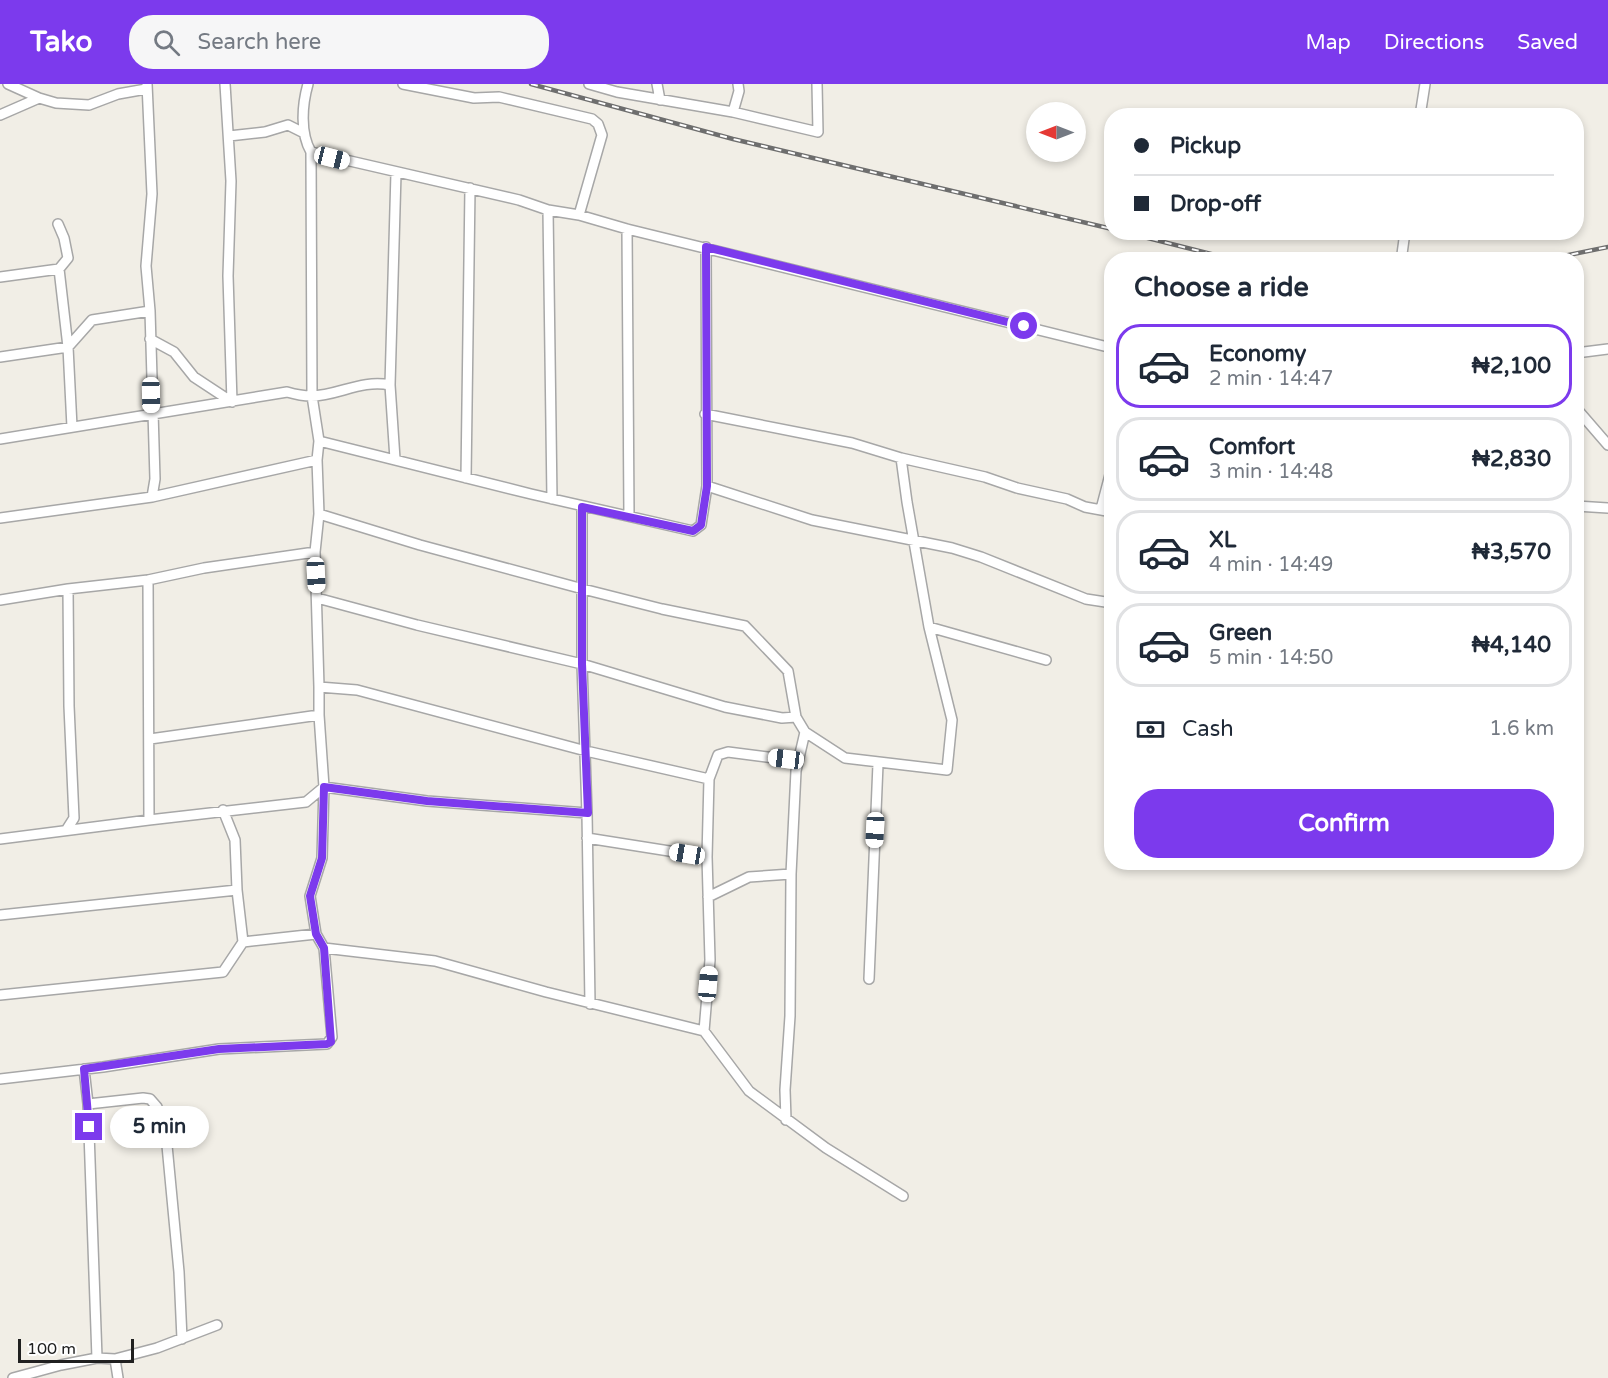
<!DOCTYPE html>
<html lang="en">
<head>
<meta charset="utf-8">
<style>
	body { margin:0; font-family:"Varela Round",sans-serif; background:#f6f6f7; color:#1f2937; height:100vh; display:flex; flex-direction:column; font-size:22px; white-space:nowrap }
	* { box-sizing:border-box; margin:0 }
	p { font-size:20px; color:#747a83 }
	.icon { flex:none; width:33px; height:33px; fill:none; stroke:currentColor; stroke-width:2; stroke-linecap:round; stroke-linejoin:round }
	.map { position:relative; flex:1; overflow:hidden }
	.details { position:absolute; left:1104px; top:168px; width:480px; height:618px; display:flex; flex-direction:column; background:#fff; border-radius:24px; box-shadow:0 3px 9px #0003 }
	.details>* { flex:none }
	.hud { position:absolute; left:1104px; top:24px; width:480px; height:132px; border-radius:24px; box-shadow:0 3px 9px #0003; display:grid; align-content:center; height:132px; padding:0 30px; background:#fff }
	.needle { width:39px; rotate:270deg }
	.tools { position:absolute; left:1026px; top:18px; display:grid; gap:12px }
	.tools a { display:grid; place-items:center; width:60px; height:60px; border-radius:50%; background:#fff; box-shadow:0 3px 9px #0003; font-size:30px }
	.scale { position:absolute; left:18px; bottom:15px; width:116px; box-sizing:border-box; padding-left:6px; border:3px solid #202020; border-top:0; font-size:16px; line-height:21px; white-space:nowrap; color:#202020; -webkit-text-stroke:4px #fff; paint-order:stroke }
	.end { position:absolute; width:27px; height:27px; margin:-14px; border:8px solid #7c3aed; background:#fff; box-shadow:0 0 0 3px #fff }
	.from { border-radius:50% }
	.bubble { position:absolute; height:42px; border-radius:21px; background:#fff; box-shadow:0 3px 9px #0003; font-size:20px; font-weight:800; line-height:42px; text-align:center }
	.car { position:absolute; width:18px; height:36px; margin:-18px -9px; border-radius:8px; box-shadow:0 0 4px 2px #0007; background:linear-gradient(#fff 24%,#345 0 40%,#fff 0 76%,#345 0 86%,#fff 0) }
	.hud b { display:flex; align-items:center; gap:21px; height:57px; font-size:22px }
	.hud b+b { border-top:2px solid #e0e1e3 }
	.hud i { width:15px; height:15px; background:#1f2937 }
	ul { padding:0; list-style:none }
	li { display:flex; align-items:center; gap:18px; height:84px; margin:0 12px 9px; padding:0 18px; border:3px solid #e0e1e3; border-radius:24px }
	li div { flex:1 }
	li b { display:block; font-size:22px }
	li em { font-style:normal; font-weight:800 }
	li.on { border-color:#7c3aed }
	li>.icon { width:54px; height:54px; stroke-width:1.5 }
	h2 { padding:0 30px; font-size:27px; line-height:72px }
	.pay { display:flex; align-items:center; gap:15px; height:66px; padding:0 30px; font-size:22px }
	.pay p { margin-inline-start:auto }
	.action { display:flex; gap:12px; margin-top:auto; padding:12px 30px }
	.action a { flex:1; height:69px; border-radius:24px; background:#7c3aed; color:#fff; font-size:24px; font-weight:800; line-height:69px; text-align:center }
	header { display:flex; align-items:center; gap:36px; box-sizing:border-box; height:84px; padding:0 30px; background:#7c3aed; color:#fff }
	header strong { font-size:28px }
	nav { display:flex; gap:33px; margin-inline-start:auto; font-size:21px }
	.search { width:420px; height:54px; background:#f6f6f7; display:flex; align-items:center; gap:15px; box-sizing:border-box; padding:0 21px; border-radius:24px; color:#747a83; font-size:22px }
	.map>svg:first-child { display:block }
	.lines { fill:none; stroke-linecap:round; stroke-linejoin:round }
	.street-casing { stroke:#a7a7a7; stroke-width:12 }
	.street { stroke:#fff; stroke-width:9 }
	.rail-casing { stroke:#6e6e6e; stroke-width:4.5 }
	.rail { stroke:#fff; stroke-width:2; stroke-dasharray:7; stroke-linecap:butt }
	.route { stroke:#7c3aed; stroke-width:8 }
</style>
</head>
<body>
<header>
<strong>Tako</strong>
<div class="search"><svg class="icon" aria-label="search" viewBox="0 0 24 24"><circle cx="10" cy="10" r="6"/><path d="M15 15l6 6"/></svg>Search here</div>
<nav><a>Map</a><a>Directions</a><a>Saved</a></nav>
</header>
<div class="map">
<svg width="1608" height="1294" viewBox="0 0 1608 1294">
	<rect width="100%" height="100%" fill="#f1eee6"/>
	<g class="lines">
		<g class="street-casing">
			<path id="street" d="M8,0L39,14
				M308,0C302,21 300,49 311,68L312,312L319,357L531,410L693,447L701,441L707,402L706,163
				M403,0L474,14L499,13L592,35L598,40L602,51L579,131
				M589,0L617,8L733,28L818,48L817,0
				M657,0L660,16
				M733,28L739,7L738,0
				M0,31L39,14L56,19L89,21L118,10L146,5
				M1420,32L1425,0
				M229,52L265,48L288,41L304,49
				M311,68L519,116L548,126L579,131L627,145L1112,264
				M548,126L552,415
				M627,145L629,432
				M1402,170L1405,148
				M59,185L68,263L72,343
				M0,193L59,185L68,174L64,154L58,140
				M150,255L174,268L194,293L232,318L228,192L231,97L225,0
				M1576,269L1608,265
				M0,273L68,263L92,236L150,227
				M390,301L396,89
				M1576,324L1608,361
				M705,330L852,359L901,374L985,393L1017,404L1067,415L1085,423L1112,428
				M0,355L287,308C294,310 303,312 311,312C338,312 361,295 390,301L395,375
				M466,394L470,104
				M707,402L812,436L952,464L981,473L1086,515L1112,519
				M152,413L317,376
				M582,422V580L587,729L590,920
				M1576,422L1608,424
				M1101,425L1112,383
				M319,430L420,461L583,505L662,525L745,542L788,587L796,633
				M0,434L152,413L155,395L150,227L146,182L152,110L147,0
				M317,514L417,541L582,580L725,623L782,634L796,633L805,648L845,674L947,686L952,636L929,543L907,418L901,374
				M0,516L68,505L148,496L204,484L315,468
				M929,543L1046,576
				M319,603L315,468L319,430L317,376L319,357
				M150,655L319,631V603L357,606L586,667L709,695
				M223,726L235,756L237,806
				M149,736L306,718L324,703L427,717L587,729
				M67,745L74,734L69,622L68,505
				M587,754L707,773
				M0,755L149,736L148,496
				M708,813L749,793L791,790
				M0,831L237,806L243,858L316,850L324,864L332,953L327,960L219,965L103,983L0,995
				M316,850L310,812L322,774L324,703L319,631
				M324,864L435,877L546,908L704,947L749,1007L826,1064L903,1112
				M869,895L878,680
				M0,911L223,888L243,858
				M704,947L710,876L707,773L709,695L718,671L728,668L798,677
				M84,985L88,1020L97,1274
				M88,1020L143,1014L150,1015L157,1023L166,1051L179,1188L182,1255
				M786,1036L785,1006L790,932L791,790L796,687L805,648
				M115,1275L118,1294
				M13,1294L61,1281L97,1274L115,1275L157,1264L217,1241"/>
		</g>
		<use href="#street" class="street"/>
		<g class="rail-casing">
			<path id="rail" d="M531,0L733,55L1112,145
				M1124,148L1235,176
				M1544,176L1608,163"/>
		</g>
		<use href="#rail" class="rail"/>
	</g>
	<g class="lines">
		<path class="route" d="M89,1043L84,985L219,965L327,960L331,958L324,864L316,850L310,812L322,774L324,703L427,717L588,729L582,580V423L693,447L701,441L707,402L706,163L1024,242"/>
	</g>
</svg>
<div class="tools">
<a><svg class="needle" viewBox="-14 -14 28 28"><path d="M0-13l5 13h-10z" fill="#e53935"/><path d="M0 13l5-13h-10z" fill="#747a83"/></svg></a>
</div>
<div class="scale">100 m</div>
<i class="end from" style="left:1024px;top:242px"></i>
<i class="end" style="left:89px;top:1043px"></i>
<div class="bubble" style="left:110px;top:1022px;width:99px">5 min</div>
<i class="car" style="left:332px;top:74px;rotate:104deg"></i>
<i class="car" style="left:151px;top:311px;rotate:179deg"></i>
<i class="car" style="left:316px;top:491px;rotate:177deg"></i>
<i class="car" style="left:786px;top:675px;rotate:277deg"></i>
<i class="car" style="left:875px;top:746px;rotate:183deg"></i>
<i class="car" style="left:687px;top:770px;rotate:279deg"></i>
<i class="car" style="left:708px;top:900px;rotate:5deg"></i>
<div class="hud">
<b><i class="from"></i>Pickup</b>
<b><i></i>Drop-off</b>
</div>
<section class="details">
<h2>Choose a ride</h2>
<ul>
<li class="on"><svg class="icon" aria-label="car" viewBox="0 0 24 24"><path d="M5 17H2v-5l4-1 3-4h7l3 4 3 1v5h-3M9 17h6M6 11h13"/><circle cx="7" cy="17" r="2"/><circle cx="17" cy="17" r="2"/></svg><div><b>Economy</b><p>2 min · 14:47</p></div><em>₦2,100</em></li>
<li><svg class="icon" aria-label="car" viewBox="0 0 24 24"><path d="M5 17H2v-5l4-1 3-4h7l3 4 3 1v5h-3M9 17h6M6 11h13"/><circle cx="7" cy="17" r="2"/><circle cx="17" cy="17" r="2"/></svg><div><b>Comfort</b><p>3 min · 14:48</p></div><em>₦2,830</em></li>
<li><svg class="icon" aria-label="car" viewBox="0 0 24 24"><path d="M5 17H2v-5l4-1 3-4h7l3 4 3 1v5h-3M9 17h6M6 11h13"/><circle cx="7" cy="17" r="2"/><circle cx="17" cy="17" r="2"/></svg><div><b>XL</b><p>4 min · 14:49</p></div><em>₦3,570</em></li>
<li><svg class="icon" aria-label="car" viewBox="0 0 24 24"><path d="M5 17H2v-5l4-1 3-4h7l3 4 3 1v5h-3M9 17h6M6 11h13"/><circle cx="7" cy="17" r="2"/><circle cx="17" cy="17" r="2"/></svg><div><b>Green</b><p>5 min · 14:50</p></div><em>₦4,140</em></li>
</ul>
<div class="pay"><svg class="icon" aria-label="cash" viewBox="0 0 24 24"><path d="M3 7h18v10H3z"/><circle cx="12" cy="12" r="2"/></svg>Cash<p>1.6 km</p></div>
<div class="action"><a>Confirm</a></div>
</section>
</div>
</body>
</html>
